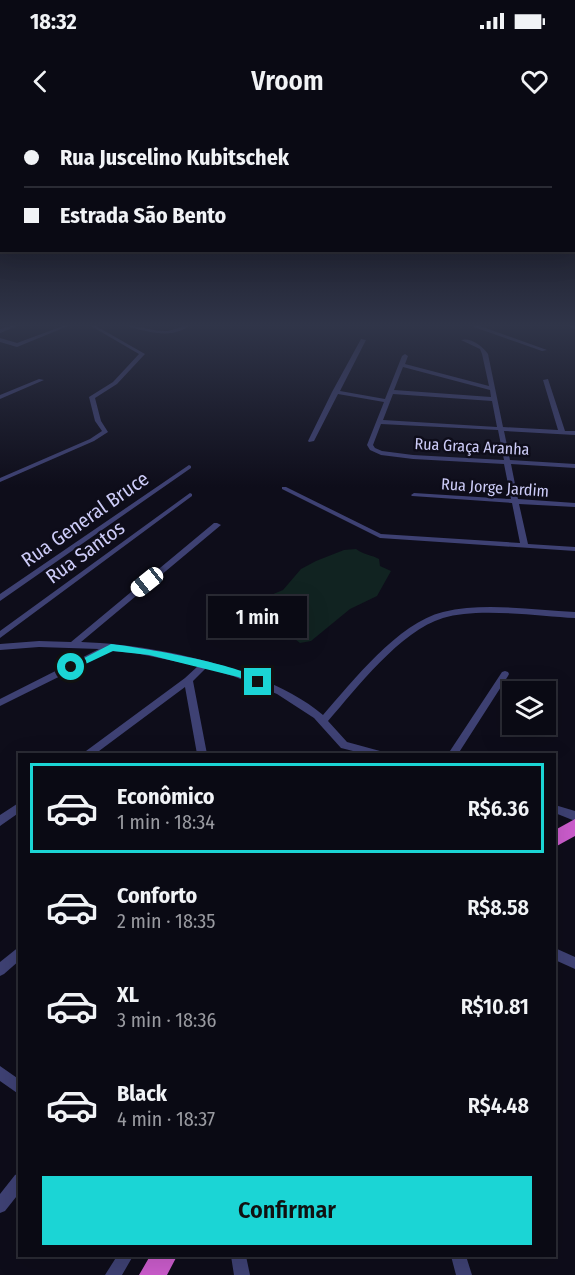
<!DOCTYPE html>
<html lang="pt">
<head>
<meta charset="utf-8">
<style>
	body { margin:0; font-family:"Fira Sans Condensed",sans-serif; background:#13131d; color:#f1f3f6; height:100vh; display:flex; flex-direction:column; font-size:22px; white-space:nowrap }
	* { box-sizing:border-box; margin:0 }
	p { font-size:20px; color:#999aa0 }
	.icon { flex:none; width:33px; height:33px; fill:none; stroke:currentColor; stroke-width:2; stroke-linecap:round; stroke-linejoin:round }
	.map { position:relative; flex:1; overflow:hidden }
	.panel { position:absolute; left:18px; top:633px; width:538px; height:504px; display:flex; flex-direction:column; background:#0a0a14; border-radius:0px; box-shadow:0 6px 24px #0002,0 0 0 2px #2a2b34 }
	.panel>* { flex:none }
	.hud { position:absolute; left:0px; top:0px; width:576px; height:132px; box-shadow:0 6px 24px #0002,0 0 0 2px #2a2b34; display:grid; align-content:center; height:132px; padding:0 24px; background:#0a0a14 }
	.fabs { position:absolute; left:502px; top:561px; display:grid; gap:12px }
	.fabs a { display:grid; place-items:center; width:54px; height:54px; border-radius:0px; background:#0a0a14; box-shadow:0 6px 24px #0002,0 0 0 2px #2a2b34; font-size:30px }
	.end { position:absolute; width:27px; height:27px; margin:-14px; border:8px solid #1bd5d5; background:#111; box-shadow:0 0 0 3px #111 }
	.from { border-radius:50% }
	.bubble { position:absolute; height:42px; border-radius:0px; background:#0a0a14; box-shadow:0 6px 24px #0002,0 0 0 2px #2a2b34; font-size:20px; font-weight:600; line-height:42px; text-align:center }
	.car { position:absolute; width:18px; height:36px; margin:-18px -9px; border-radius:8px; box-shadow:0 0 4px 2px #0007; background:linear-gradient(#fff 24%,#345 0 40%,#fff 0 76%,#345 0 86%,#fff 0) }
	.hud b { display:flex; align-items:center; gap:21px; height:57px; font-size:22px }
	.hud b+b { border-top:2px solid #2a2b34 }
	.hud i { width:15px; height:15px; background:#f1f3f6 }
	ul { padding:10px 0 0; list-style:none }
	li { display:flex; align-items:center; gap:18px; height:90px; margin:0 12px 9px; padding:0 12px; border:3px solid transparent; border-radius:0px }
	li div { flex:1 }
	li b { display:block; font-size:22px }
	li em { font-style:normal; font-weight:600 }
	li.current { border-color:#1bd5d5 }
	li>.icon { width:54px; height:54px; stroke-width:1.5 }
	.button { display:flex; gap:12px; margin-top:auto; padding:12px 24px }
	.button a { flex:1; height:69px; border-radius:0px; background:#1bd5d5; color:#111; font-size:24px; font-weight:600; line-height:69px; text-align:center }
	.status { display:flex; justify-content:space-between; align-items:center; height:42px; padding:0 30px; background:#0a0a14; direction:ltr }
	.status svg { height:16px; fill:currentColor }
	header { display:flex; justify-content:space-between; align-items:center; height:78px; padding:0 24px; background:#0a0a14; font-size:27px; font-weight:600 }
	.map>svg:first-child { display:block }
	.green { fill:#112321 }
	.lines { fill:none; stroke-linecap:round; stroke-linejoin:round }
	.minor { fill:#3e4173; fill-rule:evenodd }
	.trunk { fill:#ca5ccb; fill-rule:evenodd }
	.route { fill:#1bd5d5 }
	.labels { text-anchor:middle; stroke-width:5; stroke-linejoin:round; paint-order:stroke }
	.far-street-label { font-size:16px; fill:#cdccf8; stroke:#0e0d1a }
	.street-label { font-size:20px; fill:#cdccf8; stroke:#0e0d1a }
</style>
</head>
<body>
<div class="status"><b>18:32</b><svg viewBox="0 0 49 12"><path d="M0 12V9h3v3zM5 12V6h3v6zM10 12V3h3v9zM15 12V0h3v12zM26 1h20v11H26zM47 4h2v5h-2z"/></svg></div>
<header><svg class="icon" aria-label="back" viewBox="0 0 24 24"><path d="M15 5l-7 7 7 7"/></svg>Vroom<svg class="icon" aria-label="heart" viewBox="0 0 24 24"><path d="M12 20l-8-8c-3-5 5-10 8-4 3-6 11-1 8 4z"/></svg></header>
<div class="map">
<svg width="575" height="1155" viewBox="0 0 575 1155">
	<rect width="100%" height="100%" fill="#0e0d1a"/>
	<path class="green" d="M356,429C364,435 372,435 379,439L380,446L391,451L377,476L350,489L311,521L300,523C284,508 266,510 249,498L254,482L283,470L301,449L316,441L344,430Z"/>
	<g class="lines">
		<path class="minor" d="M11,206H17L0,213V209Z
			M63,206H68L17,227L0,222V218L17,223Z
			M91,206H96L145,234L117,264L95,278L101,301L108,312L94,321L0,362V358L90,319L102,311L95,301L89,277L113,262L139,234Z
			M129,206C141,206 152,211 165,211C174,211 181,205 189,206C171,219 150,212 129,207Z
			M474,206H480L547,230L542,231L474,207Z
			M570,206H575V209L570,207Z
			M361,219L366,220L340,271L385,279L402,236L405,234L408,236L405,244L489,266L482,234L480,229L461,220C470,217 483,226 488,234L503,307L558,310L543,260L548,259L565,311H575V315L504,311L510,340L575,344V348L511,344L518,379L575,383V387L519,384L528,424L575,427V431L380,418L282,369V367H286L381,414L520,423L512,383L412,376L411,375L414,373L511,379L504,344L413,339L381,335L370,330L367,325L384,282L338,274L314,321L309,322L308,321L332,272ZM403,247L490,270L491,277L394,270ZM393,274L492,281L497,307L383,300ZM381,304L498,310L504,340L413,335L382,331L375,328L373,325Z
			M39,259L44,260L0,279V275Z
			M189,345L191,346V348L0,481V474Z
			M190,373L192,374V376L0,518V511Z
			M214,403H217L221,405L81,522C152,524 269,548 323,595C352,562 398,503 443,492C485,482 532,490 575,492V498C538,496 477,487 443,498C400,511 357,568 328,601L347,622L380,631L382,634H365L341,628L314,598L277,574L233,556L206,548L193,561L207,634H197L185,567L95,634H84L86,631L185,558L198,546L135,533L111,531L0,586V579L99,529L39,527L0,530V524L39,521L71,522Z
			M505,551L508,552L509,554L508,556L458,634H448L502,552Z
			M20,682V692L0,706V695Z
			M555,685L575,691V701L555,693Z
			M20,826V840L4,854L0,856V842Z
			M555,828L575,837V849L555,840Z
			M0,946L20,960V975L0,961Z
			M20,1053V1072L5,1091L0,1093V1074L15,1055Z
			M117,1136H133L122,1155H105Z
			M231,1136H246L250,1155H234Z
			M451,1136H466L472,1155H456Z"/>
		<path class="trunk" d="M575,699V716L555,727V710Z
			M150,1136H177L167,1155H139Z"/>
	</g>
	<linearGradient id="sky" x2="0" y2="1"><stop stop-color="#08070e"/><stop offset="0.56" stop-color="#303549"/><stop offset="1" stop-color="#303549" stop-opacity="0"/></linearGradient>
	<rect width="575" height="367" fill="url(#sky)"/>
	<path class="route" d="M111,524C138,527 247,545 263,562L258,565L238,557L149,535L113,531L75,549L71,551L67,547Z"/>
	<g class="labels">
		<g class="far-street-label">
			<text transform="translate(472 326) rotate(3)" y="6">Rua Graça Aranha</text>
			<text transform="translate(495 367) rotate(4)" y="6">Rua Jorge Jardim</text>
		</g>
		<g class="street-label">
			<text transform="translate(85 399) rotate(-35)" y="7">Rua General Bruce</text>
			<text transform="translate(85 432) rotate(-36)" y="7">Rua Santos</text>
		</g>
	</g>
</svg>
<div class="fabs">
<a><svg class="icon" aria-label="layers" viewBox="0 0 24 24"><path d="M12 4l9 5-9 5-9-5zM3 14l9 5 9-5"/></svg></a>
</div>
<i class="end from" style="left:71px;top:547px"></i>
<i class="end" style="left:258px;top:562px"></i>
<div class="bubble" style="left:208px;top:476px;width:99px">1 min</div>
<i class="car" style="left:147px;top:462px;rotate:231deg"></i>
<div class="hud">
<b><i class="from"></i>Rua Juscelino Kubitschek</b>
<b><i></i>Estrada São Bento</b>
</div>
<section class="panel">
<ul>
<li class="current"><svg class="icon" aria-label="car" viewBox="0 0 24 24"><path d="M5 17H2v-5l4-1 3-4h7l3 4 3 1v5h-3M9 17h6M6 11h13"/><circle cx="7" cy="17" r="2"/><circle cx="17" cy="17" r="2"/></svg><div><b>Econômico</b><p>1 min · 18:34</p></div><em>R$6.36</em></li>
<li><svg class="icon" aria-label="car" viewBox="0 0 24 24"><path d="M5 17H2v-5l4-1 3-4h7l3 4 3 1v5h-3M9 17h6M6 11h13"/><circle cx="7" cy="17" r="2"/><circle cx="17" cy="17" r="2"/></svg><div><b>Conforto</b><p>2 min · 18:35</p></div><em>R$8.58</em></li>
<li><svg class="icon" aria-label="car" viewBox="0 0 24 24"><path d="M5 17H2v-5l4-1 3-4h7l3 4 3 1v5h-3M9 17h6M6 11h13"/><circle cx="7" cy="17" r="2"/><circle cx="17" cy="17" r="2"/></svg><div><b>XL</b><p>3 min · 18:36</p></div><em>R$10.81</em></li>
<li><svg class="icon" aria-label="car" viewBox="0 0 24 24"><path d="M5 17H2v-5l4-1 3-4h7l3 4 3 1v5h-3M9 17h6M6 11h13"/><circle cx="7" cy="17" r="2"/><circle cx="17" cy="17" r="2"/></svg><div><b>Black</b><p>4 min · 18:37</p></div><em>R$4.48</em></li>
</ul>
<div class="button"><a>Confirmar</a></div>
</section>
</div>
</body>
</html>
